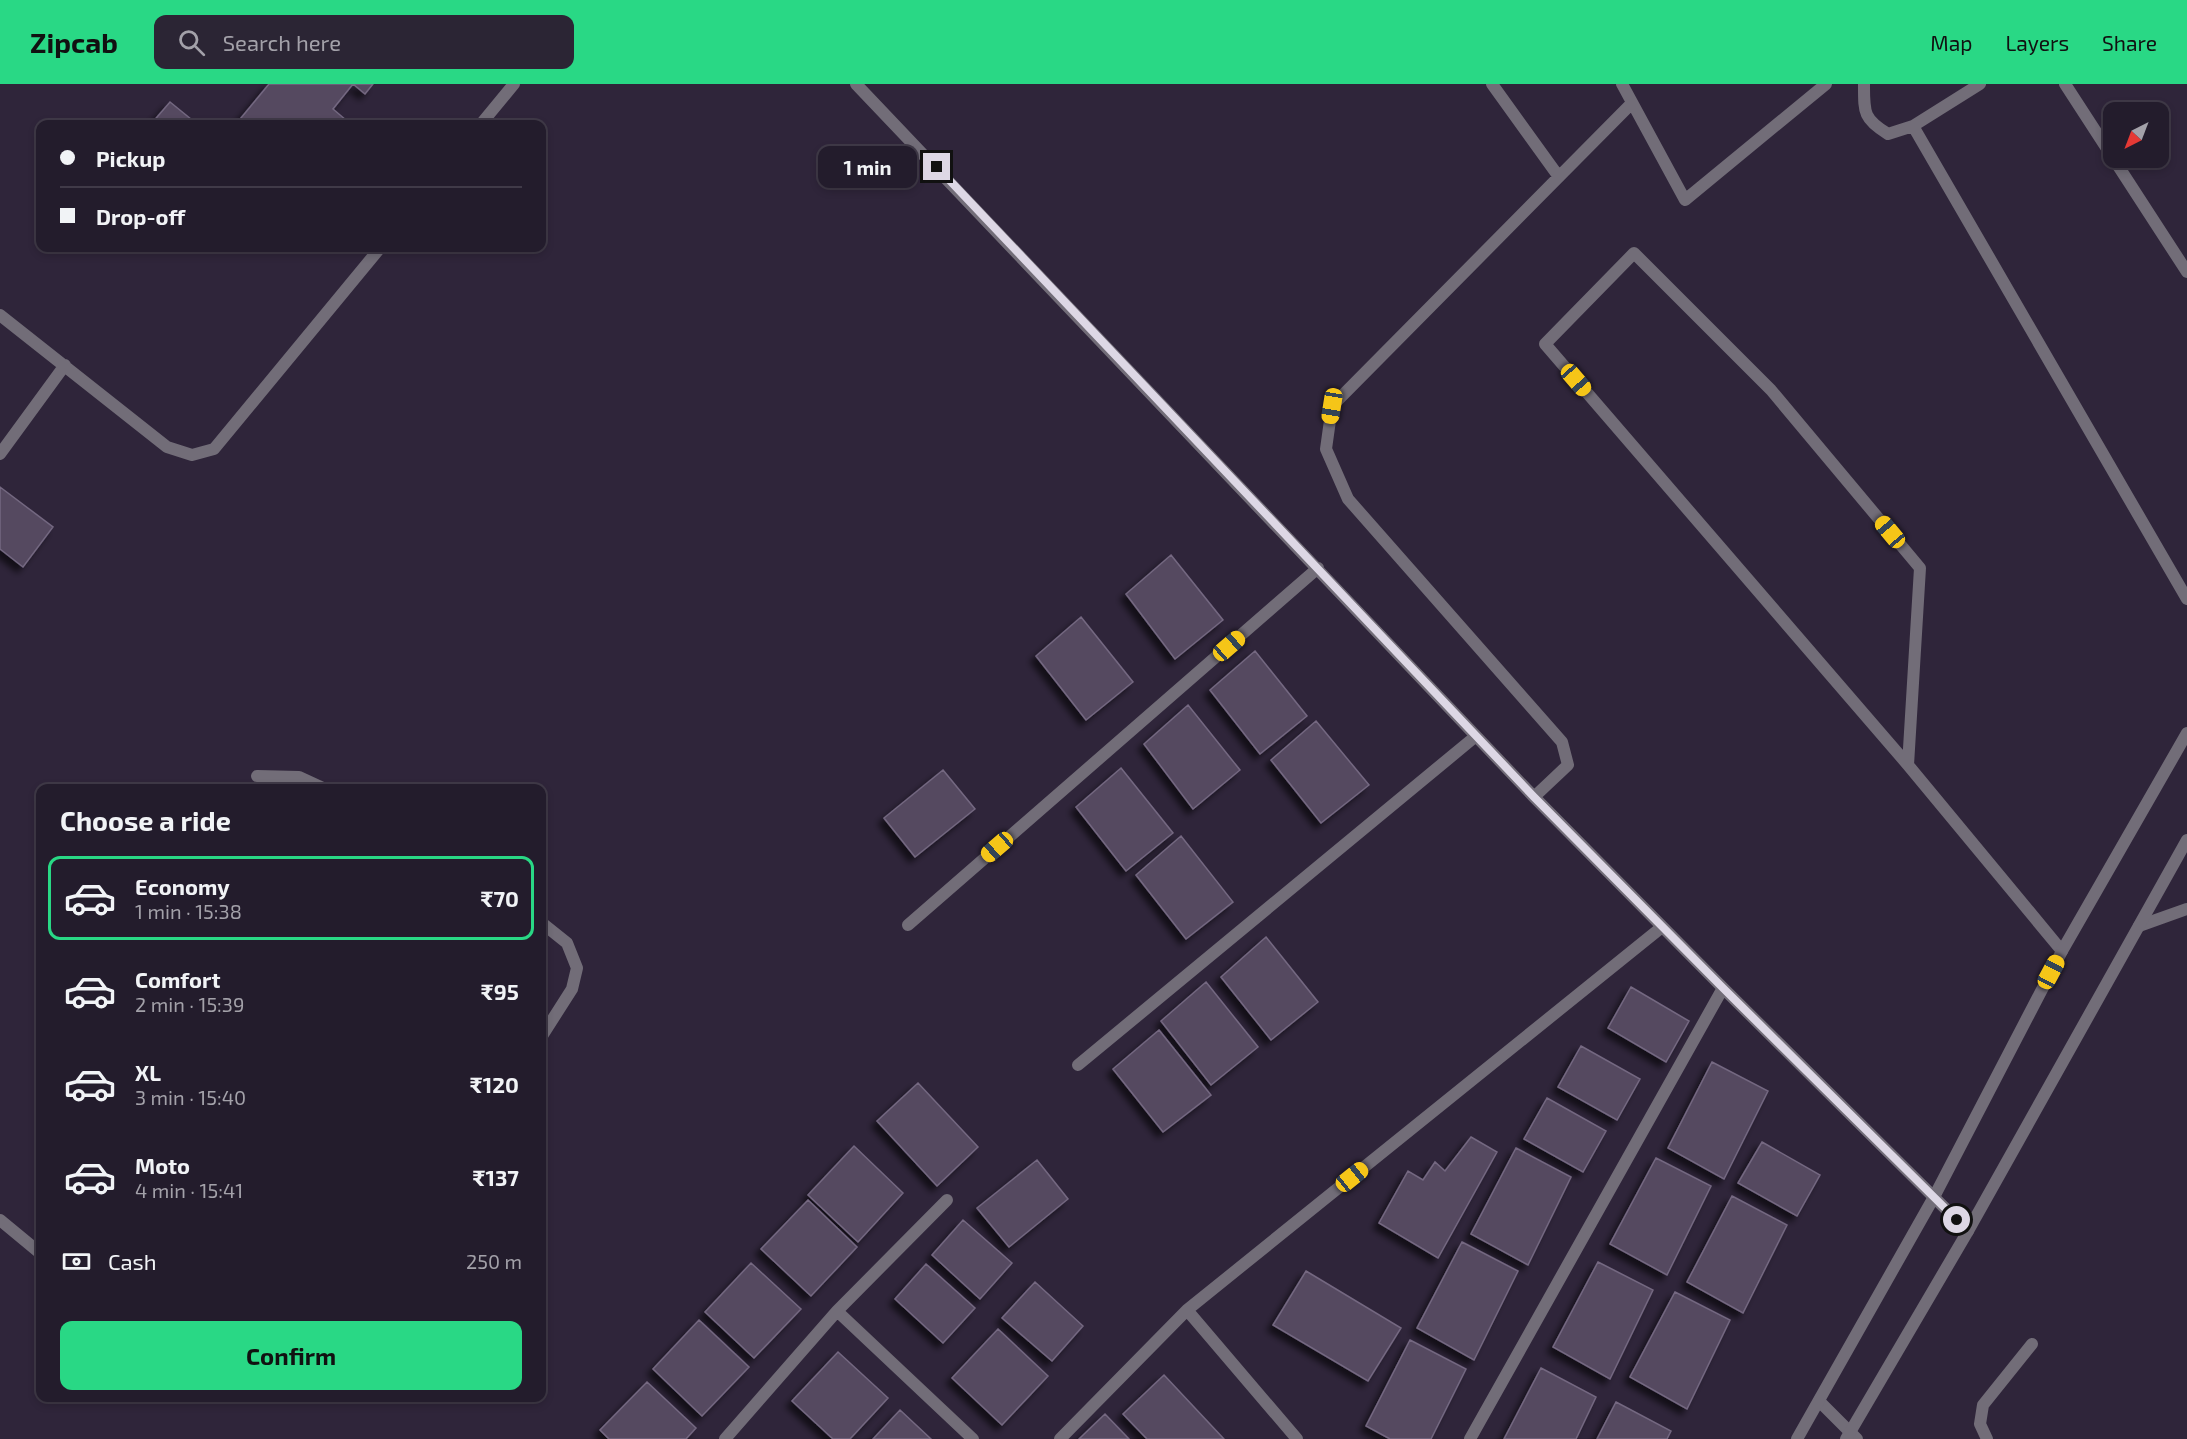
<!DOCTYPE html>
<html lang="en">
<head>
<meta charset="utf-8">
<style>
	body { margin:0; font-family:"Exo 2",sans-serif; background:#2b2534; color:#f1f3f6; height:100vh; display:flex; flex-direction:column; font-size:22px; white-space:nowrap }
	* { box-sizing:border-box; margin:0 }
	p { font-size:20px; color:#a3a1a9 }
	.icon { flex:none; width:33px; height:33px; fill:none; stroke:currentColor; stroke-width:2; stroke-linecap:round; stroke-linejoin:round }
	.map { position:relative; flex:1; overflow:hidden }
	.drawer { position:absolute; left:36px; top:700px; width:510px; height:618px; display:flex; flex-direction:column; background:#231c2c; border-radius:12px; box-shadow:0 3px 9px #0003,0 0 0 2px #403a48 }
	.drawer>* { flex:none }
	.guide { position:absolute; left:36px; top:36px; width:510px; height:132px; border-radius:12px; box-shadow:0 3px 9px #0003,0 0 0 2px #403a48; display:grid; align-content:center; height:132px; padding:0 24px; background:#231c2c }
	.needle { width:39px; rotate:222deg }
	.fabs { position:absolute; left:2103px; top:18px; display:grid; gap:12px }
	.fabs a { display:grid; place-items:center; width:66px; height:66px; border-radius:12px; background:#231c2c; box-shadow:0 3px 9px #0003,0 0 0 2px #403a48; font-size:30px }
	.end { position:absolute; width:27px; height:27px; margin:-14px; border:8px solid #ddd7e5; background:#111; box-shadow:0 0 0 3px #111 }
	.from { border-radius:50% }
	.bubble { position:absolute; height:42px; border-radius:12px; background:#231c2c; box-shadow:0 3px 9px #0003,0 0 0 2px #403a48; font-size:20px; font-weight:700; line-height:42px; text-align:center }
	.car { position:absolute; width:18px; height:36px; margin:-18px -9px; border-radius:8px; box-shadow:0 0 4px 2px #0007; background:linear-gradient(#f5c518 24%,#345 0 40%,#f5c518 0 76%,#345 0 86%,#f5c518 0) }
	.guide b { display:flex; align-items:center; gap:21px; height:57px; font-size:22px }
	.guide b+b { border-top:2px solid #403a48 }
	.guide i { width:15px; height:15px; background:#f1f3f6 }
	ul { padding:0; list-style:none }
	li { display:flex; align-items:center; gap:18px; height:84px; margin:0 12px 9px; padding:0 12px; border:3px solid transparent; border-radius:12px }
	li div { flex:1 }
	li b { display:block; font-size:22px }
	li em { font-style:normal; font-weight:700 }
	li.current { border-color:#29d885 }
	li>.icon { width:54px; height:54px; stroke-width:1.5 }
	h2 { padding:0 24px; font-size:27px; line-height:72px }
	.pay { display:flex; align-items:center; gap:15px; height:66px; padding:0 24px; font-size:22px }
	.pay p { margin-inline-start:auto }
	.cta { display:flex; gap:12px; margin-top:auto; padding:12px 24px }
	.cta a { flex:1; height:69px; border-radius:12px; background:#29d885; color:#111; font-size:24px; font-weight:700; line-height:69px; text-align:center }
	header { display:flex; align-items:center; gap:36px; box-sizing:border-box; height:84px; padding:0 30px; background:#29d885; color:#111 }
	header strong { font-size:28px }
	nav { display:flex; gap:33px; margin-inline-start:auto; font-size:21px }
	.search { width:420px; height:54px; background:#2b2534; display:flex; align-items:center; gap:15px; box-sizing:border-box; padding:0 21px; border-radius:12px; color:#a3a1a9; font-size:22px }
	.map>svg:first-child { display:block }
	.building { fill:#554a61; stroke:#746881; stroke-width:1.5; filter:url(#shadow) }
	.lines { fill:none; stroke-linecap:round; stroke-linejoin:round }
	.service { stroke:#726d78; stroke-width:12 }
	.minor { stroke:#726d78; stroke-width:12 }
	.tertiary { stroke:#726d78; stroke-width:12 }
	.route { stroke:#ddd7e5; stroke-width:8 }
</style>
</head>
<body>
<header>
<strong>Zipcab</strong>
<div class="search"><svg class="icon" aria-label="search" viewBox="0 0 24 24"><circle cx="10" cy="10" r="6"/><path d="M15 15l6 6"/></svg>Search here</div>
<nav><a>Map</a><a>Layers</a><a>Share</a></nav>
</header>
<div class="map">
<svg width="2187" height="1355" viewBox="0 0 2187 1355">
	<defs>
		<filter id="shadow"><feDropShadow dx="-5.5" dy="5.5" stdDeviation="3" flood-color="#0009"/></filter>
	</defs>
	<rect width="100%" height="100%" fill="#2f253a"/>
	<path class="building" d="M269,0H373L365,10L353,0L333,25L346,36L343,40H236Z
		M170,18L197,40H151Z
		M0,403L53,443L23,483L0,465Z
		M1171,471L1223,536L1175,575L1126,510Z
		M1081,533L1133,598L1086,636L1036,572Z
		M1255,567L1307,632L1260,670L1210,606Z
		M1188,621L1240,686L1193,725L1144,660Z
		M1316,637L1369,701L1321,739L1271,676Z
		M1121,684L1173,749L1126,787L1076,723Z
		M943,686L975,725L915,773L884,734Z
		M1181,752L1233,818L1186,855L1136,791Z
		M1266,853L1318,918L1271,956L1221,893Z
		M1206,898L1258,963L1211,1001L1161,937Z
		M1631,903L1689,937L1666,978L1608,944Z
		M1159,946L1211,1011L1163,1048L1113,985Z
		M1581,962L1640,995L1617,1036L1558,1003Z
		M1712,978L1768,1007L1724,1095L1668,1064Z
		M918,999L978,1063L937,1102L877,1037Z
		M1547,1014L1606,1047L1583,1088L1524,1055Z
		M1471,1053L1497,1068L1438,1174L1379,1139L1408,1087L1423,1096L1435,1078L1445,1087Z
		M1762,1058L1820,1091L1797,1132L1738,1099Z
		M854,1062L903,1109L858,1158L808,1111Z
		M1516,1064L1571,1093L1528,1181L1471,1150Z
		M1656,1074L1711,1102L1667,1191L1610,1160Z
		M1037,1076L1068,1115L1009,1163L977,1124Z
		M1732,1112L1787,1141L1743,1229L1687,1198Z
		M808,1116L857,1163L811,1212L761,1165Z
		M963,1136L1012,1179L980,1215L932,1171Z
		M1462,1158L1518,1187L1474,1276L1417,1244Z
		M1598,1178L1653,1206L1610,1295L1553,1263Z
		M751,1179L801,1225L754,1274L705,1228Z
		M926,1180L975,1224L943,1259L895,1215Z
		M1306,1187L1401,1244L1368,1297L1273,1241Z
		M1035,1198L1083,1242L1052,1277L1002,1234Z
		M1675,1208L1730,1236L1687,1325L1630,1293Z
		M699,1236L749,1283L702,1332L653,1285Z
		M998,1245L1048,1292L1002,1341L952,1294Z
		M1410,1256L1466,1285L1431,1355H1390L1366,1342Z
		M838,1268L888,1314L850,1355H833L792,1317Z
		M1541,1284L1596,1313L1576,1355H1504Z
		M1164,1291L1224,1355H1147L1123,1330Z
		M647,1298L696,1344L686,1355H609L600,1346Z
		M1616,1318L1671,1347L1667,1355H1597Z
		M900,1326L931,1355H873Z
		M1105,1330L1129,1355H1079Z"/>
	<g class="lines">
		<path class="service" d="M1908,681L1920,484L1771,306L1634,169L1545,260L1908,681L2062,867
			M1987,1355L1980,1340L1983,1321L2032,1260"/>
		<path class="minor" d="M856,0L1534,713L1723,904L1968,1147
			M1492,0L1559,93
			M1622,0L1685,116L1826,0
			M1864,0C1864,28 1863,35 1888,50L1913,42L1980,0
			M2065,0L2187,188
			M481,40L514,0
			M1913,42L2187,515
			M0,231L167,363L192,371L214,365L380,164
			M0,370L65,281
			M257,692L299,693L325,705
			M1534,713L1568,681L1562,658L1348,415L1326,365L1332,322L1632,19
			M542,839L567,859L577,884L572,905L542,952
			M908,841L1318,484
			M2139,842L2187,825
			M1078,981L1476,652
			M0,1136L40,1169
			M1187,1226L1297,1355
			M837,1227L947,1116
			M1819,1317L1857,1355
			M725,1355L837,1227L973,1355
			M1060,1355L1187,1226L1662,843
			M1470,1355L1723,904"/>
		<path class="tertiary" d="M1797,1355L1934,1113L2062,867L2187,649
			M1846,1355L1968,1147L2187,756"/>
	</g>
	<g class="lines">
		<path class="route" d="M937,83L1534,713L1723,904L1957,1136"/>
	</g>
</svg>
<div class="fabs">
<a><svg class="needle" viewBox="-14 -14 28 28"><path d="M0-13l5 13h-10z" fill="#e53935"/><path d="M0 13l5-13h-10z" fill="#a3a1a9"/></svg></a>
</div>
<i class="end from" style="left:1957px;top:1136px"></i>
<i class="end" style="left:937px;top:83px"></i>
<div class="bubble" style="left:818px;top:62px;width:99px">1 min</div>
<i class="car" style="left:1576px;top:296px;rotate:139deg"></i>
<i class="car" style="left:1332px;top:322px;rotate:189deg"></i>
<i class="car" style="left:1890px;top:448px;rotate:320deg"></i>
<i class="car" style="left:1229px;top:562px;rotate:49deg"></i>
<i class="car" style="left:997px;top:763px;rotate:229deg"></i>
<i class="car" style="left:2051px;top:888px;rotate:28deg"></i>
<i class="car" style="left:1352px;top:1093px;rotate:51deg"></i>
<div class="guide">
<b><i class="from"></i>Pickup</b>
<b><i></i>Drop-off</b>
</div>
<section class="drawer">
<h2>Choose a ride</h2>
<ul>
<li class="current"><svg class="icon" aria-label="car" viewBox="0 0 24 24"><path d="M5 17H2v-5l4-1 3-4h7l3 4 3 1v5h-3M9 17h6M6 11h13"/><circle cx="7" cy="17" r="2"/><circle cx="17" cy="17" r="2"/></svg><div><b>Economy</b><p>1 min · 15:38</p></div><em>₹70</em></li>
<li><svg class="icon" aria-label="car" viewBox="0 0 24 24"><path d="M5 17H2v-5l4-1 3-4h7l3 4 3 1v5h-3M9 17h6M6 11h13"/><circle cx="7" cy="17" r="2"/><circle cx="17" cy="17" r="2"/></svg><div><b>Comfort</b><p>2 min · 15:39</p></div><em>₹95</em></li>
<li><svg class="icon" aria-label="car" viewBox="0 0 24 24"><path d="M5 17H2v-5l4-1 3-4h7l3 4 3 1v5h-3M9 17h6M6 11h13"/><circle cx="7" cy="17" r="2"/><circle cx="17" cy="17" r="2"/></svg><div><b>XL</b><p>3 min · 15:40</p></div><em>₹120</em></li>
<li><svg class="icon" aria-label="car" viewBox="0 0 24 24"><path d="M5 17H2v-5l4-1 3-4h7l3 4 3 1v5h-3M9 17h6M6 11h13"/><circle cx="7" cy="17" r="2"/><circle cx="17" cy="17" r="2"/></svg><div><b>Moto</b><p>4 min · 15:41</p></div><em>₹137</em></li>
</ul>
<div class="pay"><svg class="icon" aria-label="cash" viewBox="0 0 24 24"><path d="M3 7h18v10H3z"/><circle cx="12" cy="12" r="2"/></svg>Cash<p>250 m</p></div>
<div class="cta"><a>Confirm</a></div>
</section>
</div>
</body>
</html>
